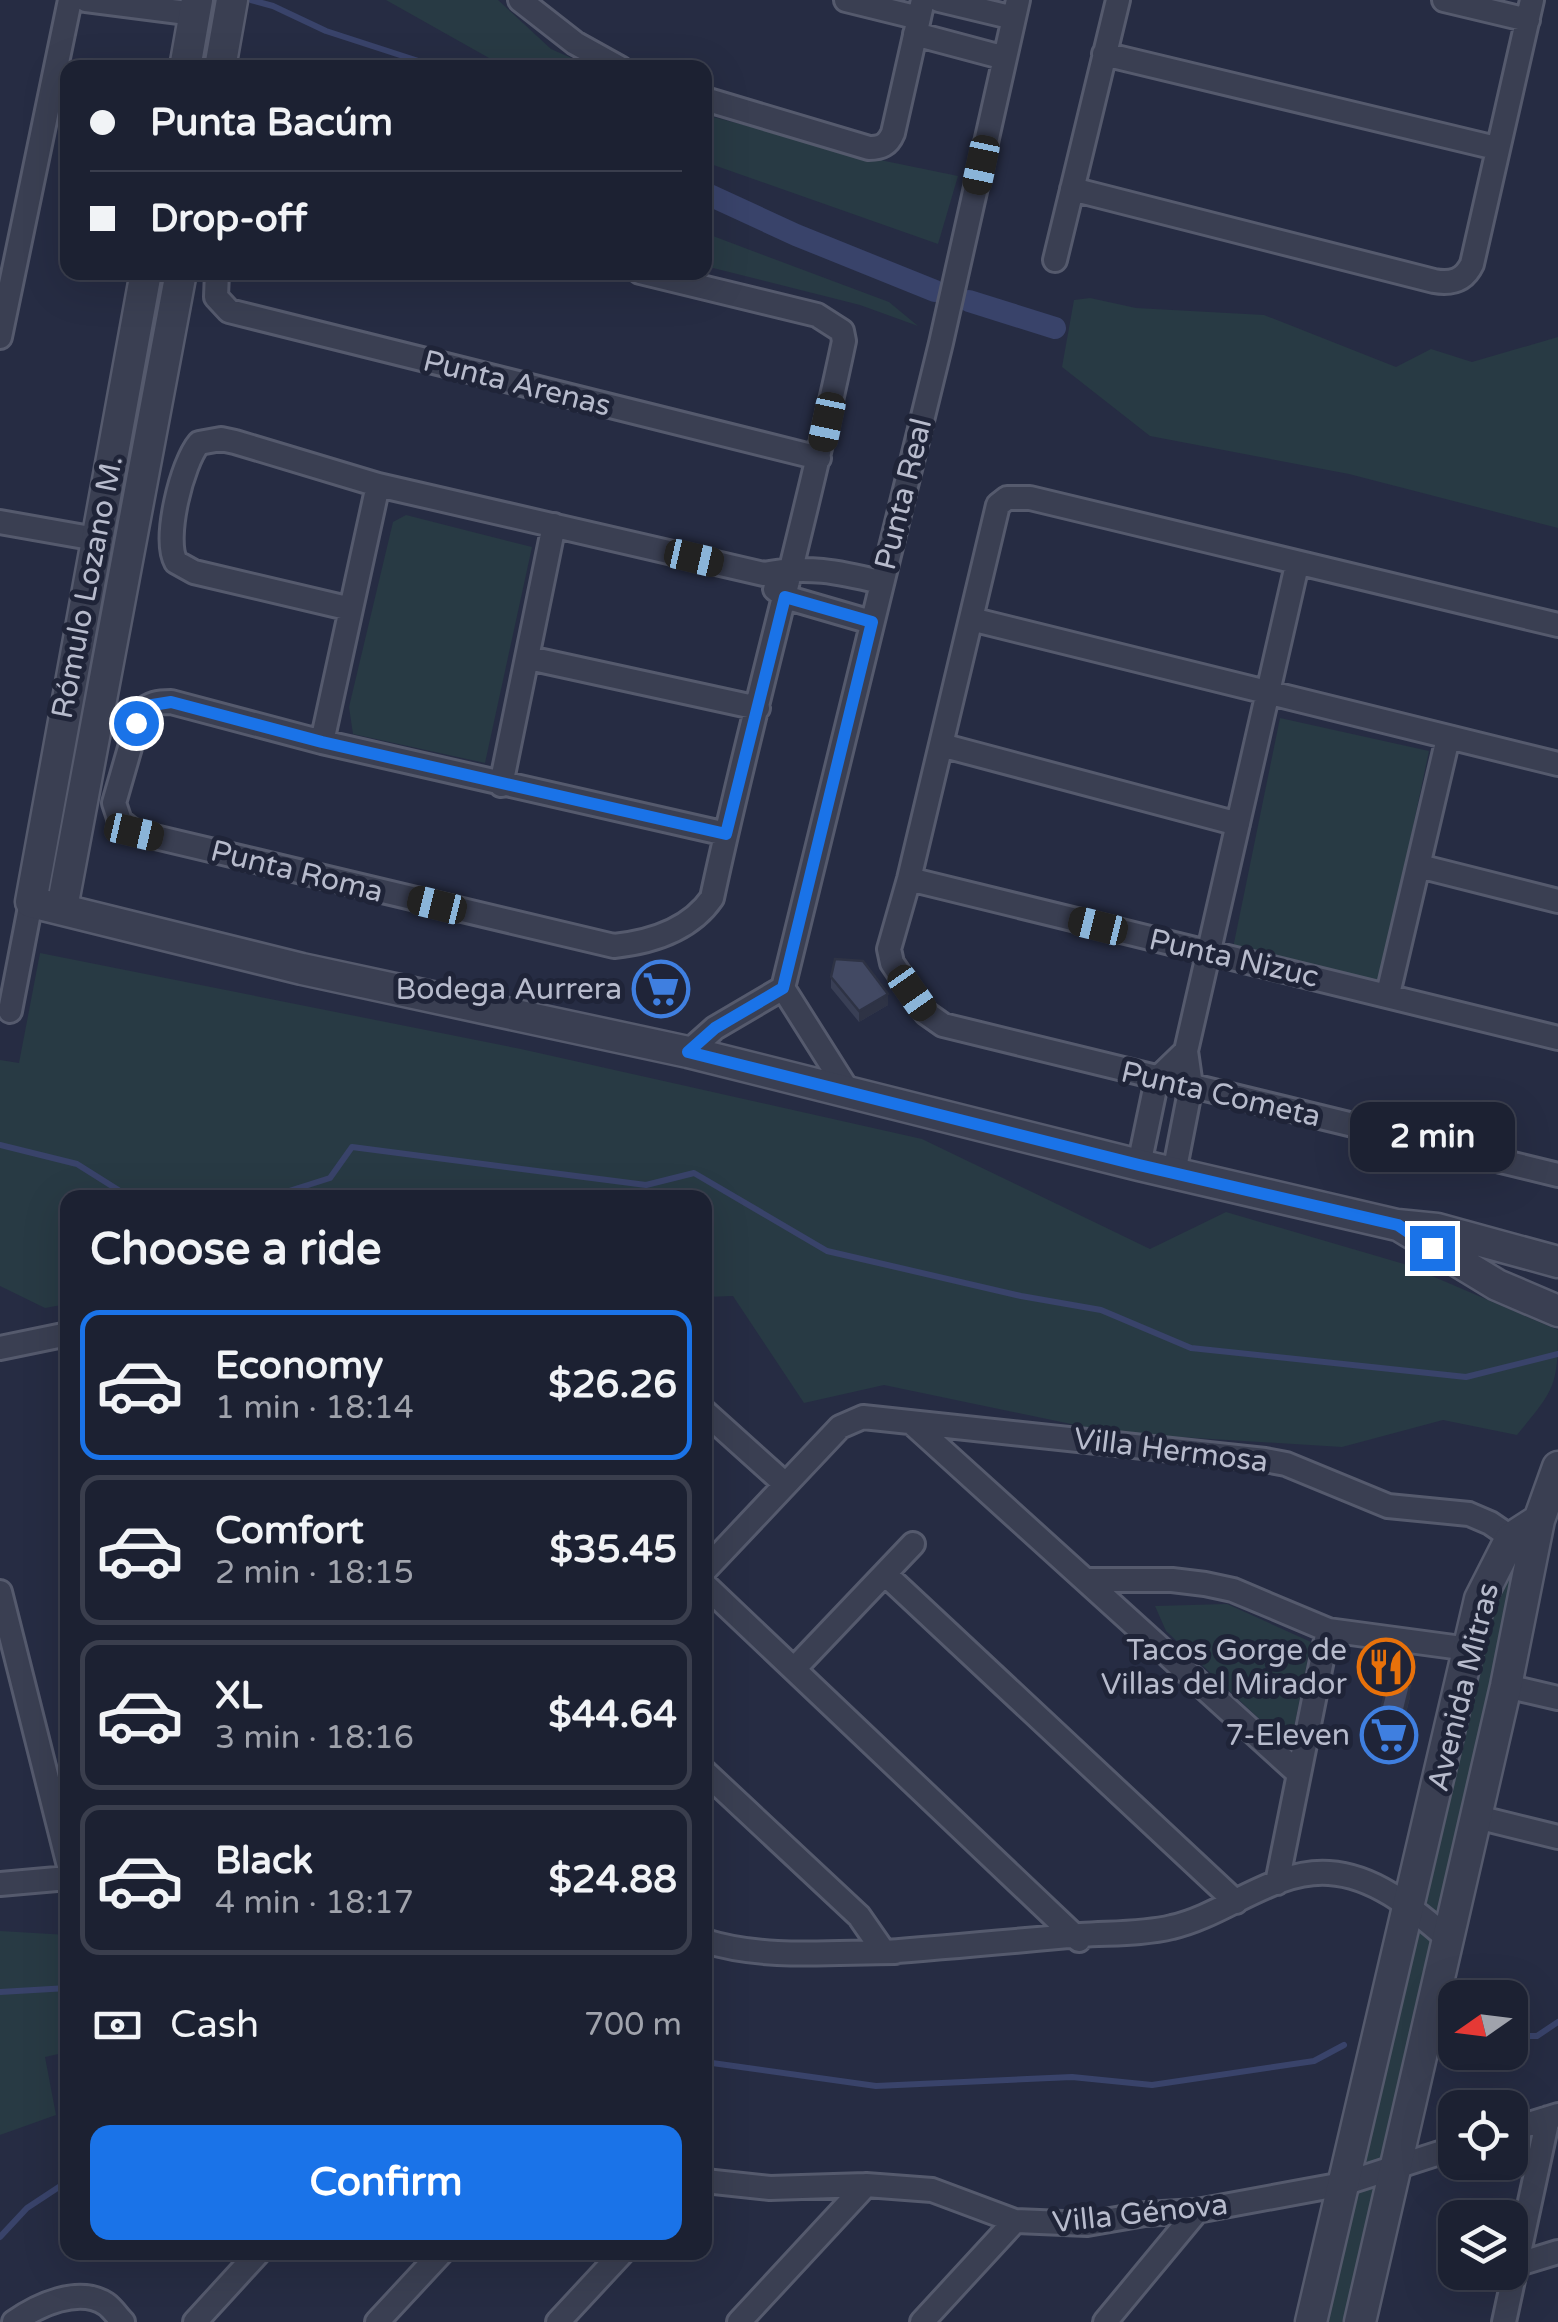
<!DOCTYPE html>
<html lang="en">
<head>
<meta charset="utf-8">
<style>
	body { margin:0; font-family:"Varela Round",sans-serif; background:#25293a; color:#f1f3f6; height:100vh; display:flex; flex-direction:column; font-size:38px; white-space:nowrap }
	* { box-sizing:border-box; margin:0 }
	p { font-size:32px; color:#a0a3ac }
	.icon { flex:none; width:55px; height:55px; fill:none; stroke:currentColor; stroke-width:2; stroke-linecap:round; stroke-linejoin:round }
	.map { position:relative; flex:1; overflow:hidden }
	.panel { position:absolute; left:60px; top:1190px; width:652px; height:1070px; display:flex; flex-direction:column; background:#1c2132; border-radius:20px; box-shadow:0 10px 40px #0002,0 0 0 2px #3a3e4d }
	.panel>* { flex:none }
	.guide { position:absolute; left:60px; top:60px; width:652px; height:220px; border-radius:20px; box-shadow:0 10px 40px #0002,0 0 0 2px #3a3e4d; display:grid; align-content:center; height:220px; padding:0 30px; background:#1c2132 }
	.needle { width:65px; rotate:256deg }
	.tools { position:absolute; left:1438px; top:1980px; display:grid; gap:20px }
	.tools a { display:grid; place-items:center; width:90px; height:90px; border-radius:20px; background:#1c2132; box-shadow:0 10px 40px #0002,0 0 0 2px #3a3e4d; font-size:50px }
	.end { position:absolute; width:45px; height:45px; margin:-22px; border:12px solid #1a73e8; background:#fff; box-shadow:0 0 0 5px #fff }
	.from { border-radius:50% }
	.bubble { position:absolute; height:70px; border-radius:20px; background:#1c2132; box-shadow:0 10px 40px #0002,0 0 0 2px #3a3e4d; font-size:32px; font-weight:700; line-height:70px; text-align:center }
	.car { position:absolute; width:30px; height:60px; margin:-30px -15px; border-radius:12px; box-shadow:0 0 8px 2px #0007; background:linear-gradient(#222 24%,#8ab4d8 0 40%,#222 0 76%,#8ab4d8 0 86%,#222 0) }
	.guide b { display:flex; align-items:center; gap:35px; height:95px; font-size:38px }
	.guide b+b { border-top:2px solid #3a3e4d }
	.guide i { width:25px; height:25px; background:#f1f3f6 }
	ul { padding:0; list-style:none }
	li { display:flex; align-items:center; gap:30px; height:150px; margin:0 20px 15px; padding:0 10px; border:5px solid #3a3e4d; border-radius:20px }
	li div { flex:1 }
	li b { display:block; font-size:38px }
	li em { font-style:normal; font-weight:700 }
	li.on { border-color:#1a73e8 }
	li>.icon { width:90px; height:90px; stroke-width:1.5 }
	h2 { padding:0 30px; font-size:45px; line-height:120px }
	.pay { display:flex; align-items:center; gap:25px; height:110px; padding:0 30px; font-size:38px }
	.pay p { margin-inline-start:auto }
	.button { display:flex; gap:20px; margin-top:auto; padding:20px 30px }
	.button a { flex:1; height:115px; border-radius:20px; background:#1a73e8; color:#fff; font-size:40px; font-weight:700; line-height:115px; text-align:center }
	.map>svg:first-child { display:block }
	.green { fill:#283a44 }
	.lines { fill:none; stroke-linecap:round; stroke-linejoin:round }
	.stream { stroke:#39436a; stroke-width:6 }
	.canal { stroke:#39436a; stroke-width:22 }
	.minor-casing { stroke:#555a6d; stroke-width:28 }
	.tertiary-casing { stroke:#555a6d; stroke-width:35 }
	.minor { stroke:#3a3f52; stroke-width:22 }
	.tertiary { stroke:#3a3f52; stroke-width:30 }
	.wall { fill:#393f55 }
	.shaded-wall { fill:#2e3345 }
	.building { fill:#424963; stroke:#2e3345; stroke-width:2.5 }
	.route { stroke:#1a73e8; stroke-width:12 }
	.labels { text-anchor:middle; stroke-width:10; stroke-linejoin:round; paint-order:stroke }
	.street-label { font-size:30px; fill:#b7bbcc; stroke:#1f2438 }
	.poi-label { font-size:30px; fill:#b7bbcc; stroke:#1f2438; text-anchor:end }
</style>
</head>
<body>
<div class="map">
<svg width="1558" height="2322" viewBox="0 0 1558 2322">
	<rect width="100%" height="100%" fill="#262c43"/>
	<path class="green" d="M386,0H498L551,49L592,67H505Z
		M705,115L885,161L958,176L938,244L705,162Z
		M705,233L889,302L918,326L860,305L705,266Z
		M1090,298L1136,308L1264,315L1396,367L1431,349L1472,362L1558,337V528L1349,474L1150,436L1062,367L1074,300Z
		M406,515L532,547L485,763L353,734L349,707L393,522Z
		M1280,718L1429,751L1380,983L1233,948Z
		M40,953L521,1049L922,1139L1150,1249L1226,1212L1404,1264L1558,1330C1558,1388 1553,1391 1517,1435L1443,1420L1342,1447L1114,1433L884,1385L804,1403L733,1296L705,1297V1198H68L67,1304L45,1308L0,1286V1060L19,1063Z
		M1503,1567L1517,1572L1344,2322H1328Z
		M1227,1604L1311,1642L1290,1748L1166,1631L1155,1606Z
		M0,1931L68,1935L67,2052L45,2057L56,2115L0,2135Z"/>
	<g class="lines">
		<path class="stream" d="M251,0L273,6L326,31L440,68
			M0,1145L77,1164L131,1198
			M267,1198L330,1178L352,1147L646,1185L694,1173L827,1251L1021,1296L1101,1310L1191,1348L1466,1377L1558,1354
			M0,1992L68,1988
			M1510,2036H1537L1558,2022
			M705,2062L876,2086L1072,2077L1152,2085L1314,2061L1344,2045
			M0,2237L27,2208L68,2181"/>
		<path class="canal" d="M705,193L796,235L935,291
			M969,301L1055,328"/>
		<g class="minor-casing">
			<path id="minor" d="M86,0L195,14
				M520,0L575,43L620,68
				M846,0L919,18
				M939,0L1014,18
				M1444,0L1528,20
				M915,34L1005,58
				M1104,54L1496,148
				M705,99L869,148C881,148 888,145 893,133L923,0
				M1072,189L1434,281C1451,284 1464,281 1472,264L1532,0
				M1055,260L1118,0
				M217,272L216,297L229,311L819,458
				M640,272L817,315L842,331L844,341C805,528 752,711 712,898C690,930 651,942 614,946L134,832L120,821L114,803L140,713C149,703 159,702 171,702L322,742L726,834
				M0,337L70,0
				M0,522L96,539
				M775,589L785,597L871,622
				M351,609L194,572L176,562C163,539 182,463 199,443L221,439L235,442L378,485L764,574C806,565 839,572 880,582
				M971,619L1558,764
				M1558,625L1030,498H1007L998,505L909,879L889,949L892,963L926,1013L943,1025L1558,1175
				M529,658L758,708
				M322,742L378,485
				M941,745L1238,824
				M501,785L554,525
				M1419,866L1558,901
				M909,879L1558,1038
				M783,988L850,1094
				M1388,994L1448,738
				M10,1011L31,902
				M688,1052L715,1028L783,988L941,343L1018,0
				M1139,1165L1157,1079L1186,1051
				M1174,1173L1191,1086L1186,1051L1297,565
				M0,1348L68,1334
				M705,1412L785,1484
				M913,1424L1298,1773
				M705,1570L840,1427L863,1417L1265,1460L1286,1464L1388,1506L1469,1514L1490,1523L1525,1547
				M885,1574L1236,1902
				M1087,1580H1172L1205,1584L1233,1590L1328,1630L1469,1649
				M705,1585L1079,1940
				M0,1592L68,1862
				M794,1669L913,1544
				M1506,1686L1558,1698
				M705,1772L859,1916L884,1952
				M1477,1817L1558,1837
				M1277,1883L1328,1630
				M0,1884L68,1878
				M705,1941C765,1960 833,1952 895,1952
				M884,1952C950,1947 1015,1941 1081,1935C1111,1933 1144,1934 1172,1927C1225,1915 1274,1869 1329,1873C1376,1876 1413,1909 1447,1938
				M1510,2130L1558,2115
				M705,2181L770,2188L866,2185L932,2190L1015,2221L1087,2224L1145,2214L1197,2211L1343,2184L1455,2148
				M1519,2264L1558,2252
				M14,2322C38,2305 79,2286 106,2304C112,2308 118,2317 123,2322
				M195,2322L259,2252
				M377,2322L442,2252
				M558,2322L623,2252
				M739,2322L866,2185
				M922,2322L1015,2221
				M1105,2322L1197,2211
				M1504,2322L1548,2118"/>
		</g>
		<g class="tertiary-casing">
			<path id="tertiary" d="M185,68L197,0
				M220,68L232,0
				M146,272L31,902L302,969L688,1052L1139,1165L1397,1225L1437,1229L1558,1262
				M62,908L181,272
				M1400,1226L1497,1285L1558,1311
				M1311,2322L1480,1599L1511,1538L1539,1520
				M1360,2322L1506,1686L1539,1520L1558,1467"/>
		</g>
		<use href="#minor" class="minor"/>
		<use href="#tertiary" class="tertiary"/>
	</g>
	<path class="wall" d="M831,977L888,1005L859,1022L831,988Z
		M1410,1697L1396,1753L1374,1748V1737Z"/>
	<path class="shaded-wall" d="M888,994V1005L859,1022V1011Z
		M1410,1686V1697L1396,1753V1743Z"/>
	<path class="building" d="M835,959L863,961L888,994L859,1011L831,977Z
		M1388,1682L1410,1686L1396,1743L1374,1737Z"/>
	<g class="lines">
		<path class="route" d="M136,723L146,706L171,702L322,742L726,834L785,597L872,622L783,988L715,1028L688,1052L1139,1165L1398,1225L1432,1248"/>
	</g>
	<defs>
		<g id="supermarket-ring" transform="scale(2.875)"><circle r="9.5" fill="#1f2438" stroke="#3f7fe0" stroke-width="1.5"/><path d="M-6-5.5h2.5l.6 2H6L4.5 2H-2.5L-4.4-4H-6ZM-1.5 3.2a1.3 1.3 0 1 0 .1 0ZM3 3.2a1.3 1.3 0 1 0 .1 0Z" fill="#3f7fe0"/></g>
		<g id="restaurant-ring" transform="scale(2.875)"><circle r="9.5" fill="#1f2438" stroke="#e8710a" stroke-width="1.5"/><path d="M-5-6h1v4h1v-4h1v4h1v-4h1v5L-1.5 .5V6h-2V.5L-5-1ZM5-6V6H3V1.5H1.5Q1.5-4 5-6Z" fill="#e8710a"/></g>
	</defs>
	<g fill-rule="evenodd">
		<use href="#supermarket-ring" x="661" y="989"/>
		<use href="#restaurant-ring" x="1386" y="1667"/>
		<use href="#supermarket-ring" x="1389" y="1735"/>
	</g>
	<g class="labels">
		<g class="street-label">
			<text transform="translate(517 383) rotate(14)" y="10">Punta Arenas</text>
			<text transform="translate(903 494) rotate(-76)" y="10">Punta Real</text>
			<text transform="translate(87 587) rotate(-79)" y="10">Rómulo Lozano M.</text>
			<text transform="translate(297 871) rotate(14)" y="10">Punta Roma</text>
			<text transform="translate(1234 958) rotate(13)" y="10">Punta Nizuc</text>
			<text transform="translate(1221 1094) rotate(13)" y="10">Punta Cometa</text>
			<text transform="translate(1171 1450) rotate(7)" y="10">Villa Hermosa</text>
			<text transform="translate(1463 1687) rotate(-76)" y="10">Avenida Mitras</text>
			<text transform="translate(1140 2213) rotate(-6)" y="10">Villa Génova</text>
		</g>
		<g class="poi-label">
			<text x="622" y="999">Bodega Aurrera</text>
			<text x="1347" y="1660">Tacos Gorge de<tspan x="1347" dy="34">Villas del Mirador</tspan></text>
			<text x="1350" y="1745">7-Eleven</text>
		</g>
	</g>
</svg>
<div class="tools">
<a><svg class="needle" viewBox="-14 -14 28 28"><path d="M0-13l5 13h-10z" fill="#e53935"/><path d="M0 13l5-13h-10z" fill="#a0a3ac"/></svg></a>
<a><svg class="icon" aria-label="locate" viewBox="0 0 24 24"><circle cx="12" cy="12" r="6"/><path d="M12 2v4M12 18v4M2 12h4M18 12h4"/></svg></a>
<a><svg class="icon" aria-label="layers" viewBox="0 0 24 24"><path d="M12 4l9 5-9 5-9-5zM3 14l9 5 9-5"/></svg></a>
</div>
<i class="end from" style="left:136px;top:723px"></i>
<i class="end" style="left:1432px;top:1248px"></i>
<div class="bubble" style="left:1350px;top:1102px;width:165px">2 min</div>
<i class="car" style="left:981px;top:165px;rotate:192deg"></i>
<i class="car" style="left:827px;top:422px;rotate:192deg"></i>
<i class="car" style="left:694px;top:558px;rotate:103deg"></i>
<i class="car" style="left:134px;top:832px;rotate:103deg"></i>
<i class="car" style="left:437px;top:905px;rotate:284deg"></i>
<i class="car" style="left:1098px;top:926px;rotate:284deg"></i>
<i class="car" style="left:912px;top:993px;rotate:145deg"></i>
<div class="guide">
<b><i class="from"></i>Punta Bacúm</b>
<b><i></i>Drop-off</b>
</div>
<section class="panel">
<h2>Choose a ride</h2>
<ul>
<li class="on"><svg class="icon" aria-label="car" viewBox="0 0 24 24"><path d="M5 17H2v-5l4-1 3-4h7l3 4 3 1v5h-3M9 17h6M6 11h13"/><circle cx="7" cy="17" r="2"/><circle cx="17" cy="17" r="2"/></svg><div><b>Economy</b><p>1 min · 18:14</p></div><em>$26.26</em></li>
<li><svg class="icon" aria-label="car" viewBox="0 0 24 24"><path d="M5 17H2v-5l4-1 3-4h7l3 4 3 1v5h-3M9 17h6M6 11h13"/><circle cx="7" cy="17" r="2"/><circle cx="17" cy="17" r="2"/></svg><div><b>Comfort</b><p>2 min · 18:15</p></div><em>$35.45</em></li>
<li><svg class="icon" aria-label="car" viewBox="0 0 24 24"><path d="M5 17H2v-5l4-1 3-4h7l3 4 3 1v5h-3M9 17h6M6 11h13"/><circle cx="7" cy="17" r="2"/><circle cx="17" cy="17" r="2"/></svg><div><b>XL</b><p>3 min · 18:16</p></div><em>$44.64</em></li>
<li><svg class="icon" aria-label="car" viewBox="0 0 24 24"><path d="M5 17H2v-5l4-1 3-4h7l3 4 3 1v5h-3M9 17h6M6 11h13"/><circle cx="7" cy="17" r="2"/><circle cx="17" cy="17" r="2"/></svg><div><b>Black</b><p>4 min · 18:17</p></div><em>$24.88</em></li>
</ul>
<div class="pay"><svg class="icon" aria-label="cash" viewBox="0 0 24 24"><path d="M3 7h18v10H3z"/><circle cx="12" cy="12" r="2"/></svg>Cash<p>700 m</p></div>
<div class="button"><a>Confirm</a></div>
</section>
</div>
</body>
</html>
